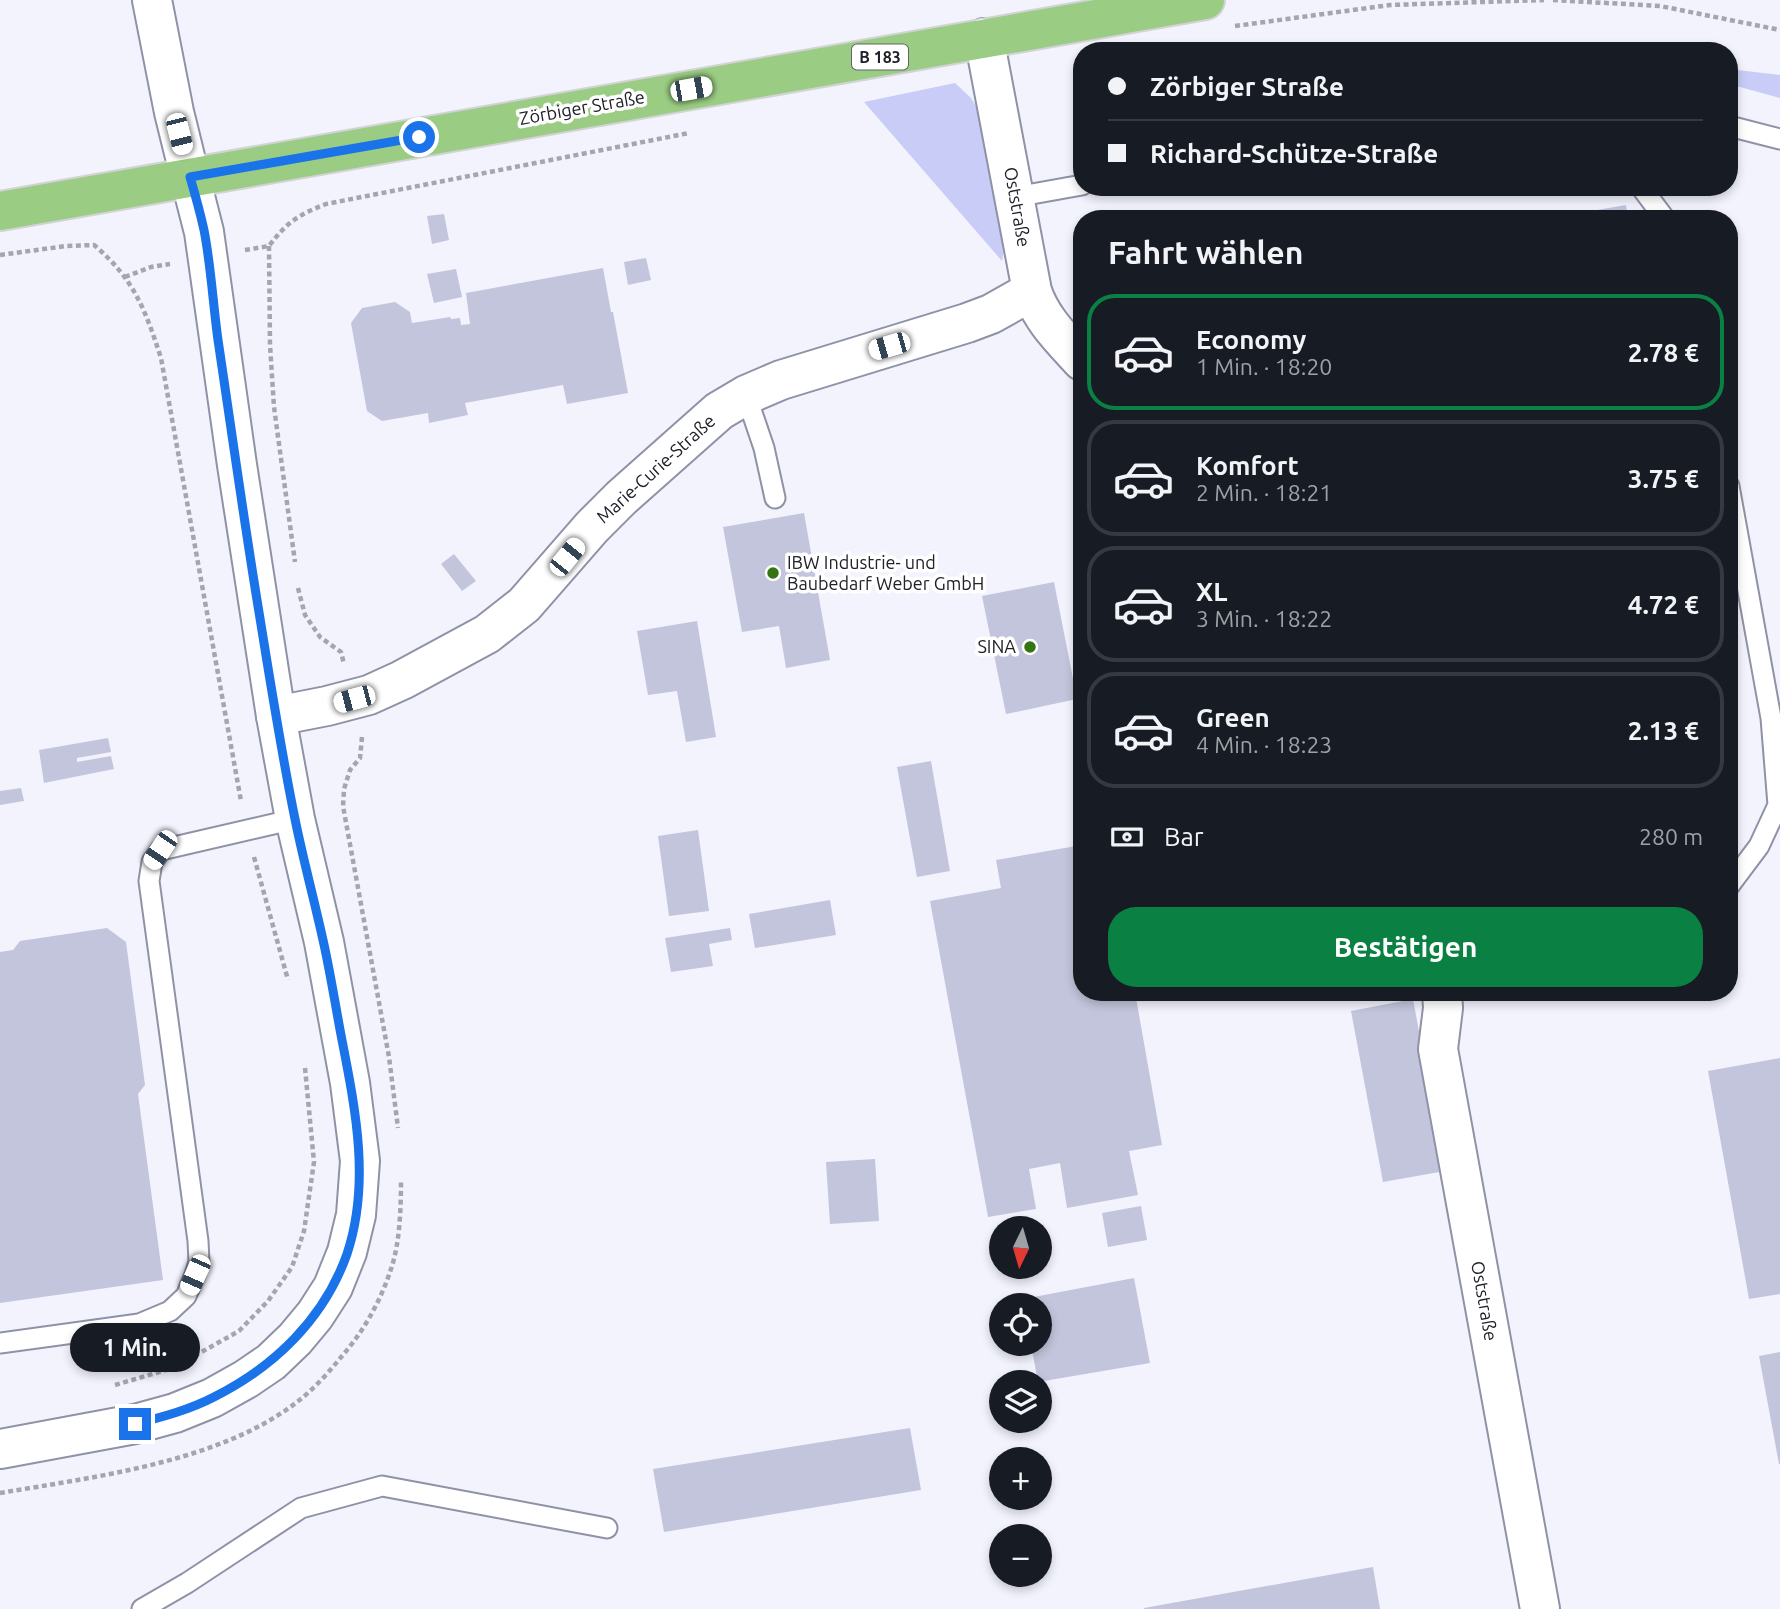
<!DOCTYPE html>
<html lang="de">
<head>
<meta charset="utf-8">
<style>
	body { margin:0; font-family:Ubuntu,sans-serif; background:#20242c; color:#f1f3f6; height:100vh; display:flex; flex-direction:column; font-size:26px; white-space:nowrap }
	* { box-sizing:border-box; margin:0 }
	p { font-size:23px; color:#9ea1a6 }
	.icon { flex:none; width:38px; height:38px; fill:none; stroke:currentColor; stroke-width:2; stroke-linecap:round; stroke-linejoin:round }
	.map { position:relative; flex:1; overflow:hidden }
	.details { position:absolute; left:1073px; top:210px; width:665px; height:791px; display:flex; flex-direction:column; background:#171b24; border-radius:28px; box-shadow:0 4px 10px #0003 }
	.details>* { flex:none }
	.banner { position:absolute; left:1073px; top:42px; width:665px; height:154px; border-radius:28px; box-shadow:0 4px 10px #0003; display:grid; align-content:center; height:154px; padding:0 35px; background:#171b24 }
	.needle { width:46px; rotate:185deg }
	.tools { position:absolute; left:989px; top:1216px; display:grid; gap:14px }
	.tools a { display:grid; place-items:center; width:63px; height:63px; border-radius:50%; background:#171b24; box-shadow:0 4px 10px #0003; font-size:35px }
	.end { position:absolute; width:32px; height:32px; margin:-16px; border:9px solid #1a73e8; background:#fff; box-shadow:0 0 0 4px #fff }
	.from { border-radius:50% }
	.bubble { position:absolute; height:49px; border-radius:24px; background:#171b24; box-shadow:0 4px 10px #0003; font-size:23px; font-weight:700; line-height:49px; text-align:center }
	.car { position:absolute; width:21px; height:42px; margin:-21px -10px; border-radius:9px; box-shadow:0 0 5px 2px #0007; background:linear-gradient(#fff 24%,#345 0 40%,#fff 0 76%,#345 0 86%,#fff 0) }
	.banner b { display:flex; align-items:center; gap:24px; height:66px; font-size:26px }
	.banner b+b { border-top:2px solid #363941 }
	.banner i { width:18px; height:18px; background:#f1f3f6 }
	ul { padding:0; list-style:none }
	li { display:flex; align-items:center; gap:21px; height:116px; margin:0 14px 10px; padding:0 21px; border:4px solid #363941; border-radius:28px }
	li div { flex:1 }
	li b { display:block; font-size:26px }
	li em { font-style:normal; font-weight:700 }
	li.current { border-color:#0b8043 }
	li>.icon { width:63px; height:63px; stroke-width:1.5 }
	h2 { padding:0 35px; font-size:32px; line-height:84px }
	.pay { display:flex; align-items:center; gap:18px; height:77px; padding:0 35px; font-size:26px }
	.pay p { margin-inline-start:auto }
	.button { display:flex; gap:14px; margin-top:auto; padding:14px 35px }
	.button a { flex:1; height:80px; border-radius:28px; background:#0b8043; color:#fff; font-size:28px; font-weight:700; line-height:80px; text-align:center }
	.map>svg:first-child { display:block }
	.green { fill:#c9ccf6 }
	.building { fill:#c3c5dc }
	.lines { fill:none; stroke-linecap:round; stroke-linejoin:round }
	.service-casing { stroke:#8f92a7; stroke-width:23 }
	.minor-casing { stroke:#8f92a7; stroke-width:42 }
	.tertiary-casing { stroke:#8f92a7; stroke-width:42 }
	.primary-casing { stroke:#d2d3d4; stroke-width:42 }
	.path { stroke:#a4a5af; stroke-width:4.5; stroke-dasharray:5 3.5; stroke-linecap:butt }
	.service { stroke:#fff; stroke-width:19 }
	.minor { stroke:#fff; stroke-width:38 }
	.tertiary { stroke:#fff; stroke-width:38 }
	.primary { stroke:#9acc83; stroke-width:38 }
	.route { stroke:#1a73e8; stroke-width:9 }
	.poi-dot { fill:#347512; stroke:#fff; stroke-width:2.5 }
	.labels { text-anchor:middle; stroke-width:7; stroke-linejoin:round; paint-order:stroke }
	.shield { fill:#fff; stroke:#636469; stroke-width:2 }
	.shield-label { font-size:16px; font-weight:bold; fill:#202129 }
	.street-label { font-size:18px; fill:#202129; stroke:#fff }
	.poi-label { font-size:18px; fill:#202129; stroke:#fff; text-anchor:start }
</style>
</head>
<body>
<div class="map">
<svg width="1780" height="1609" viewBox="0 0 1780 1609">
	<rect width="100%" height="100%" fill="#f2f3fd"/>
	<path class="green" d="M1729,69L1780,75V98L1729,84Z
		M955,83L971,98L981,115L1005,245L1002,261L864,102Z"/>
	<path class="building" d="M1626,205L1628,219H1557V217Z
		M444,214L449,240L432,244L427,216Z
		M646,258L651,280L628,285L624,262Z
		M603,268L611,312H613L628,393L567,404L563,385L465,403L468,415L429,423L428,413L382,421L367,411L351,323L362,308L395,302L410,312L412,323L450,317L451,319L460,318L461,325L470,324L466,293Z
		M456,269L462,297L434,303L427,274Z
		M804,513L830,660L786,668L779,626L742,632L723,527Z
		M454,554L476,581L462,591L441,564Z
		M1054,582L1077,699L1006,714L982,596Z
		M697,621L716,737L686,742L677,691L648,695L637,631Z
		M108,738L111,752L77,758V762L111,756L114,769L44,783L39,750Z
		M931,761L950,871L917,877L897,767Z
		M21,788L24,801L0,805V791Z
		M698,830L709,911L669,916L658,836Z
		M1082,845V992H1135L1162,1145L1129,1151L1138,1195L1067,1208L1060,1163L1029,1169L1036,1209L988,1217L930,901L1001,888L996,860Z
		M830,900L836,935L755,948L749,914Z
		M107,928L126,942L145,1085L138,1094L163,1280L0,1303V952L13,950L20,941Z
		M730,928L732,940L709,944L713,966L671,972L665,938Z
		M1413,999L1445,1171L1383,1182L1351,1011Z
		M1780,1058V1294L1749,1299L1708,1071Z
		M875,1159L879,1221L830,1224L826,1162Z
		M1141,1206L1147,1240L1108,1247L1102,1213Z
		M1134,1278L1150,1363L1038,1382L1031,1344H1040V1306H1024L1023,1299Z
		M1780,1352V1464H1779L1759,1356Z
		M910,1428L921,1490L664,1532L653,1469Z
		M1373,1567L1380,1609H1144V1608Z"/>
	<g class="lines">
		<g class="service-casing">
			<path id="service" d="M1729,126L1780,139
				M1641,187L1665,219
				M1015,197L1082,185
				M746,395L764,448L775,498
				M1729,486L1771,718L1778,805L1759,846L1729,886
				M0,1343L139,1324L170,1311L186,1296L195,1275L199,1262L198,1241L149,881L152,862L161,850L295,819
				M142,1609L187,1583L301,1508L382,1486L607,1528"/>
		</g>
		<g class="minor-casing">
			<path id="minor" d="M152,0L174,112L190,177
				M984,38L1032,291C1041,319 1062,339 1082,361
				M276,716L327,706L369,695L402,680L487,634L524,605L592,527L621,498L719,411L746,395L781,380L967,323L991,314L1032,291
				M1442,992L1443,1008L1438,1049L1540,1609"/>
		</g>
		<g class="tertiary-casing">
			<path id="tertiary" d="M0,1449L135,1424L175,1413L212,1398L246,1379L271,1362L295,1339L315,1315L333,1287L347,1252L356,1215L360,1161L350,1083L324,942L295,819L276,716L237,465L204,232L190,177"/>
		</g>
		<g class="primary-casing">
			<path id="primary" d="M0,211L1205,0"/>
		</g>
		<path class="path" d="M1553,0L1660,6L1780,30
			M1235,26L1390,5L1544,0
			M269,246L270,345L274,407L295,562
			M245,250L269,246C287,222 298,215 326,204L689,133
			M0,255L66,246L94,245C134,279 145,309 161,358L241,801
			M125,277L151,267L170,264
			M298,588L305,615L320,637L341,652L344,664
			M362,737L360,758L350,770L344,789L343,806L389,1057L398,1128
			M254,857L288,980
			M115,1385L173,1368L239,1331L268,1301L292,1267L304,1231L314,1162L305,1068
			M0,1493C94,1477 220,1462 297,1402C314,1389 329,1372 342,1356C364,1331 381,1300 391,1269C400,1243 401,1207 401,1179"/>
		<use href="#service" class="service"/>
		<use href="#minor" class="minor"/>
		<use href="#tertiary" class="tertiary"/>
		<use href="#primary" class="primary"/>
	</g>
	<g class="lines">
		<path class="route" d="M135,1424C162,1417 189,1410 214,1397C274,1367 324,1319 347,1254C371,1182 355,1107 341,1035C335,1003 330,971 323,940C314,899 303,859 295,819C280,746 269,673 257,600C243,514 231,427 218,340C213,304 211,266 204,230C200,212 195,194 190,177L419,137"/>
	</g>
	<g class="poi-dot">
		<circle cx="773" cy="573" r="7"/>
		<circle cx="1030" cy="647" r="7"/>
	</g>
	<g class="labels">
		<rect class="shield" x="852" y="44.5" width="56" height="25" rx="5"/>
		<g class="shield-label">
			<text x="880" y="63">B 183</text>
		</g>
		<g class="street-label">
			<text transform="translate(582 108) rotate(-10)" y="6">Zörbiger Straße</text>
			<text transform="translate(1017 207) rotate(80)" y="6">Oststraße</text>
			<text transform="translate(656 469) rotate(-42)" y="6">Marie-Curie-Straße</text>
			<text transform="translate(1484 1301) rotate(80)" y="6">Oststraße</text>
		</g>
		<g class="poi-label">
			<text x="787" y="569">IBW Industrie- und<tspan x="787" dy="21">Baubedarf Weber GmbH</tspan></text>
			<text x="1016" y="653" text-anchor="end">SINA</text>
		</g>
	</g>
</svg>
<div class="tools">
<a><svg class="needle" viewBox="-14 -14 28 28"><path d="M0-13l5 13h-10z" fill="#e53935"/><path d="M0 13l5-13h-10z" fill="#9ea1a6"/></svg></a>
<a><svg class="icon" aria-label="locate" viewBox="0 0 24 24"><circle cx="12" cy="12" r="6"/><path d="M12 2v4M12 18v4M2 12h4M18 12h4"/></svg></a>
<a><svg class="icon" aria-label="layers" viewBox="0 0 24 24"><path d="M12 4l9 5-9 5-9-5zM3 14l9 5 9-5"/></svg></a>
<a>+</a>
<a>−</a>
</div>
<i class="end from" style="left:419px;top:137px"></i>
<i class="end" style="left:135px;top:1424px"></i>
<div class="bubble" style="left:70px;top:1323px;width:130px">1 Min.</div>
<i class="car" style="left:691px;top:89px;rotate:80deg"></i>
<i class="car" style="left:179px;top:134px;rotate:166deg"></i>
<i class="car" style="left:889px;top:346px;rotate:254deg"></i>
<i class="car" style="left:567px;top:557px;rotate:39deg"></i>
<i class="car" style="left:354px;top:699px;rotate:255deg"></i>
<i class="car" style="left:160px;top:850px;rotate:214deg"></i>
<i class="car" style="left:195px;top:1275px;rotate:204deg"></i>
<div class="banner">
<b><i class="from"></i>Zörbiger Straße</b>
<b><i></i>Richard-Schütze-Straße</b>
</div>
<section class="details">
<h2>Fahrt wählen</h2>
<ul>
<li class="current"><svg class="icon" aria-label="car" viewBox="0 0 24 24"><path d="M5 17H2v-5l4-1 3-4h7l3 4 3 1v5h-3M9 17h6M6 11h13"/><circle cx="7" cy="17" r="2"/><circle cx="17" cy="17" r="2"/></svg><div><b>Economy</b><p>1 Min. · 18:20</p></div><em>2.78 €</em></li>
<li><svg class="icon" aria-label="car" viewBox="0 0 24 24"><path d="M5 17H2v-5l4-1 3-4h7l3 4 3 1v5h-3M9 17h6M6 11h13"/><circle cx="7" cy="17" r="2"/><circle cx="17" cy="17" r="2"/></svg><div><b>Komfort</b><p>2 Min. · 18:21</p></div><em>3.75 €</em></li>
<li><svg class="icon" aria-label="car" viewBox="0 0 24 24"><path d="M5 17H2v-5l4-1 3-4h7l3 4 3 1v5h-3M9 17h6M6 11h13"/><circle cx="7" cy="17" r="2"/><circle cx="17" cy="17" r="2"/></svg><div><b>XL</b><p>3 Min. · 18:22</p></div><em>4.72 €</em></li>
<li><svg class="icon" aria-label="car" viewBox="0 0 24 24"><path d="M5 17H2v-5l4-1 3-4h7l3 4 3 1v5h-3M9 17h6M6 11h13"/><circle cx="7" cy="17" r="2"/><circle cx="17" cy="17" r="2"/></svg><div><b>Green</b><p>4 Min. · 18:23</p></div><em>2.13 €</em></li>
</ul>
<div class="pay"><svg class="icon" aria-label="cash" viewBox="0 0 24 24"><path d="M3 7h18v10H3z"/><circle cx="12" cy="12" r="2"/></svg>Bar<p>280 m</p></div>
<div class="button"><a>Bestätigen</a></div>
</section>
</div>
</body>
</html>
